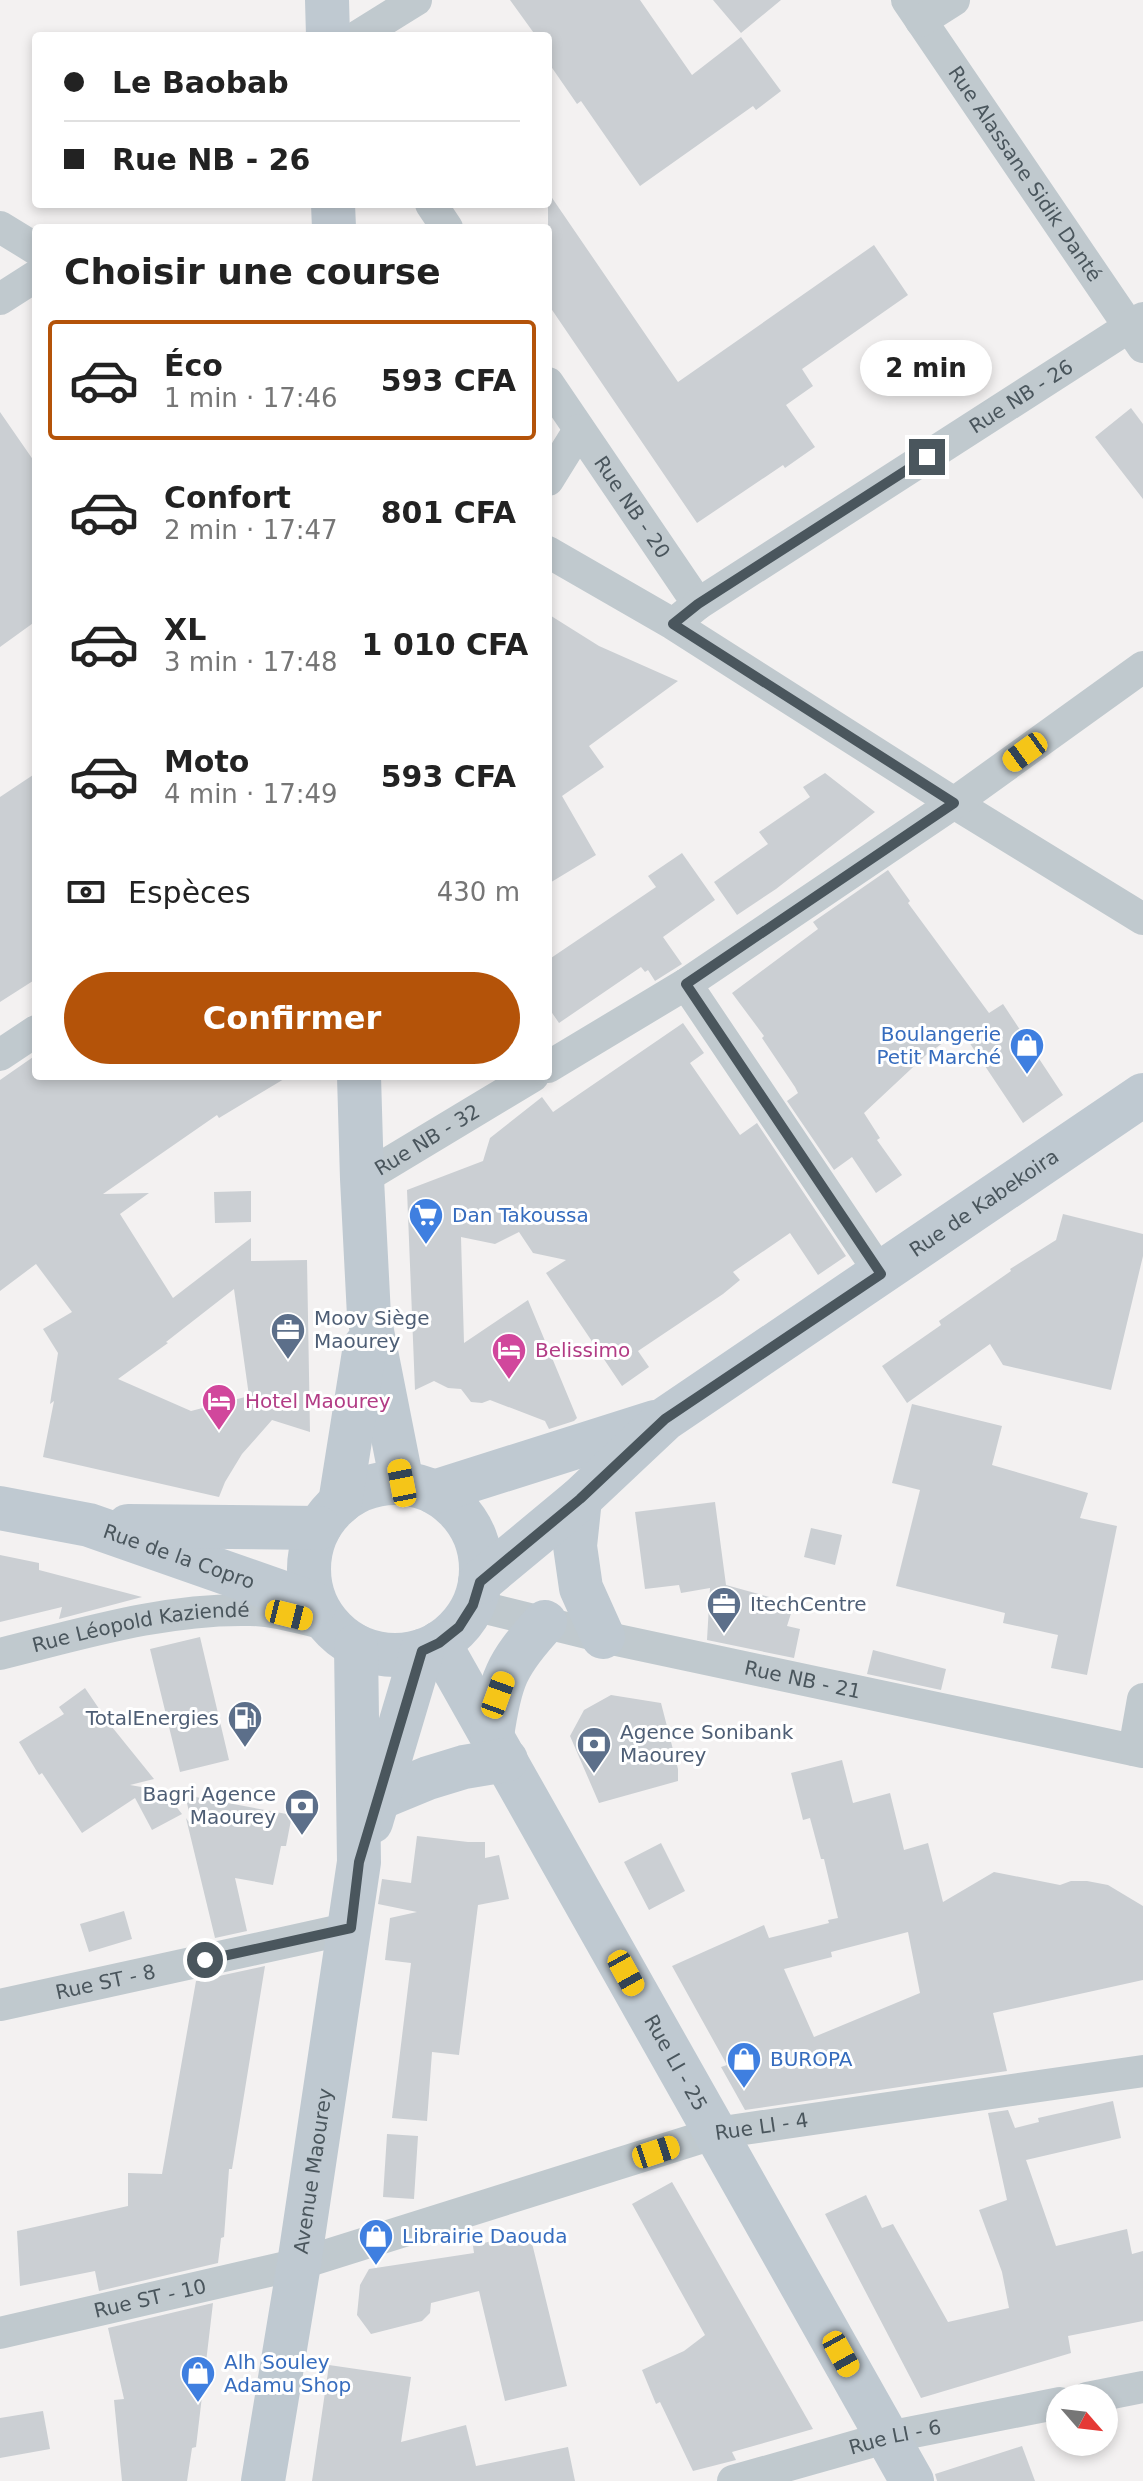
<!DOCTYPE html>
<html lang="fr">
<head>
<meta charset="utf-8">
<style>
	body { margin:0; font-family:"DejaVu Sans",sans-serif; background:#f6f6f6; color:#222; height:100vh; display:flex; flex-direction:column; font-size:30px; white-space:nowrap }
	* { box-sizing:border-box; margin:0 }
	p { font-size:26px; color:#767676 }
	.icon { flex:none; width:44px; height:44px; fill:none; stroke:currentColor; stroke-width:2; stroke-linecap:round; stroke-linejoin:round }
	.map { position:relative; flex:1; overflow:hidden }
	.sheet { position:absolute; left:32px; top:224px; width:520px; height:856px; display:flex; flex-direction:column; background:#fff; border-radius:8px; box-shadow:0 4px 12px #0003 }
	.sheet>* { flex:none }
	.hud { position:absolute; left:32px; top:32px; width:520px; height:176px; border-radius:8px; box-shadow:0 4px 12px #0003; display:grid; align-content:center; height:176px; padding:0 32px; background:#fff }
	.needle { width:52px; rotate:118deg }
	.fabs { position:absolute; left:1046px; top:2384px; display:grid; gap:16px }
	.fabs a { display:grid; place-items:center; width:72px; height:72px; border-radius:50%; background:#fff; box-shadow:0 4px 12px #0003; font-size:40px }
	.end { position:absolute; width:36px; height:36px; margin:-18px; border:10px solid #4a565d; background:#fff; box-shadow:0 0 0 4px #fff }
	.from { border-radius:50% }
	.bubble { position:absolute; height:56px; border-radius:28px; background:#fff; box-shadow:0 4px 12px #0003; font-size:26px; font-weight:600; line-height:56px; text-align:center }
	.car { position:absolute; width:24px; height:48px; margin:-24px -12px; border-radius:10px; box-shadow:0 0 6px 2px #0007; background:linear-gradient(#f5c518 24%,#345 0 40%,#f5c518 0 76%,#345 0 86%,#f5c518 0) }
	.hud b { display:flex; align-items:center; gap:28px; height:76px; font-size:30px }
	.hud b+b { border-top:2px solid #e0e0e0 }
	.hud i { width:20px; height:20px; background:#222 }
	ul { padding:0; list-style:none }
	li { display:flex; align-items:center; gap:24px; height:120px; margin:0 16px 12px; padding:0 16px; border:4px solid transparent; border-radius:8px }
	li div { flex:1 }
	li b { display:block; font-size:30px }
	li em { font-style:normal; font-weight:600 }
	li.active { border-color:#b45309 }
	li>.icon { width:72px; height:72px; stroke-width:1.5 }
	h2 { padding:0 32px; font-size:36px; line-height:96px }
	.pay { display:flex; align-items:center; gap:20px; height:88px; padding:0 32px; font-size:30px }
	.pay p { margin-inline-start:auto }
	.button { display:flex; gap:16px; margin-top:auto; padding:16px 32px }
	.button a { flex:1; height:92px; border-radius:48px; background:#b45309; color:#fff; font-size:32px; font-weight:600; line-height:92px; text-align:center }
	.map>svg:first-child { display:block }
	.building { fill:#cbcfd3; fill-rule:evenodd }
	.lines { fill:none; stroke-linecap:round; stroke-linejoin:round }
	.street { stroke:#c0c9ce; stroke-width:32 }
	.secondary { stroke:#bfc9d1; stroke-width:44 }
	.route { stroke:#4a565d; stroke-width:10 }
	.labels { text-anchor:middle; stroke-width:6; stroke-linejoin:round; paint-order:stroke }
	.street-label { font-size:20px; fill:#4a565d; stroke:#fff }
	.shop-label { font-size:20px; fill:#366cbe; stroke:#fff; text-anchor:start }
	.service-label { font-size:20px; fill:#4e5e75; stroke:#fff; text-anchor:start }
	.hotel-label { font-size:20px; fill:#b23c85; stroke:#fff; text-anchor:start }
</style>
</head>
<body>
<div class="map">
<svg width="1143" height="2481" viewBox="0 0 1143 2481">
	<rect width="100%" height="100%" fill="#f3f1f1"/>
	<path class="building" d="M510,0H640L692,75L741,37L781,91L756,110L753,106L640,186L581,101L577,104L548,62V36H536Z
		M713,0H781L741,33Z
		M548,192L678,382L874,245L908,295L802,369L813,386L786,405L815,447L785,468L783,465L697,523L548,304Z
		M1131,408L1143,424V499L1095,437Z
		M0,412L36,464V621L0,647Z
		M548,614L599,646L678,681L589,746L604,767L562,796L596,855L548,884Z
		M36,773V979L0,1002V797Z
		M825,773L875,812L776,889L737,915L714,882L768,844L759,832L810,797L803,787Z
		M682,853L715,900L663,937L682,964L655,981L648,970L645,972L641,967L559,1023L548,1007V960L656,887L648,876Z
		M888,870L910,901L908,903L989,1013L1003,1004L1063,1095L1023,1123L961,1030L926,1055L864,1113L880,1138L877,1140L902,1175L876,1193L852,1157L834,1170L787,1101L798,1093L795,1087L762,1038L764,1036L732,993L818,929L813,922Z
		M683,1023L704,1053L690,1063L740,1135L757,1123L846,1256L818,1275L790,1233L733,1272L740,1280L723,1294L638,1351L649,1367L622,1386L546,1273L566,1260L533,1253L519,1232L495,1244L461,1237L464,1343L528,1300L577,1418L574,1421L549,1429L545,1421L490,1400L482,1403L471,1402L461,1389L448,1388L434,1381L415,1390L407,1190L483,1161L490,1138L542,1097L553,1112Z
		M36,1055V1076H289L219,1118L217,1115L103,1194L149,1193L120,1214L173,1298L251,1238V1261L307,1260L310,1432L272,1420L242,1454L225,1482L219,1497L43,1457L54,1401L50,1404L58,1353L43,1329L72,1312L36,1264L0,1291V1080ZM234,1289L249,1396L191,1411L118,1379L168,1343L166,1342Z
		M251,1191V1222L215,1223L214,1192Z
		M1063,1214L1143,1234V1256L1111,1390L1003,1365L990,1344L907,1403L882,1366L941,1325L939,1321L1011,1271L1010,1269L1056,1240Z
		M912,1404L1002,1426L992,1465L1088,1493L1080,1518L1117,1526L1087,1675L1051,1668L1058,1635L1003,1623L1005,1613L896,1586L920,1490L892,1483Z
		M715,1502L726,1585L794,1604L787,1626L800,1629L794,1658L707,1640L710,1588L681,1593L679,1585L645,1589L635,1512Z
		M811,1528L842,1535L835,1565L804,1557Z
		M0,1555L39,1563V1570L142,1597L59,1619L62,1607L0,1622Z
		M200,1637L229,1760L180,1772L150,1649Z
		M873,1650L946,1669L941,1690L867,1674Z
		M85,1688L108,1722L154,1779L130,1785L164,1791L182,1814L152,1830L135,1798L82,1833L42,1773L39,1775L19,1742L64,1714L59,1707Z
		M611,1695L661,1703L678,1769V1781L599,1803L570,1736L584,1710Z
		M842,1760L853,1803L890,1793L904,1850L928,1843L943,1902L994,1872L1060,1885L1071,1881H1087L1108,1885L1143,1906V1980L993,2013L1007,2071L745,2110L721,2067L727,2065L672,1966L764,1925L769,1938L829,1923L828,1920L838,1918L824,1859H821L810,1818L803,1820L791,1773ZM908,1932L920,1993L814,2037L784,1969L832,1957L831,1952Z
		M185,1795L292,1815L286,1846H281L273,1885L235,1878L247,1931L215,1938L186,1818L193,1828Z
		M417,1836L468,1842H485V1858L499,1855L509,1899L478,1905L459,2055L432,2052L427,2121L392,2118L411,1963L385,1960L390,1918L417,1912L378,1904L382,1879L411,1883Z
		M661,1843L685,1891L649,1910L624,1862Z
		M124,1911L132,1939L89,1952L80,1924Z
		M265,1966L232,2169H229L224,2237L221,2238L218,2263L99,2291L95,2271L20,2286L17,2231L128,2206V2173L162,2174L196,1981Z
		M1113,2101L1121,2138L1026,2160L1056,2246L1127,2229L1132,2254L1143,2251V2321L1068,2336L1071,2353L921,2398L825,2214L866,2195L882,2228L893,2224L948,2322L1009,2308L1002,2272L979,2210L1007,2200L988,2113L1008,2110L1015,2128L1039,2122L1038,2118Z
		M387,2134L418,2136L414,2199L383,2197Z
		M672,2182L813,2429L732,2452L736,2460L693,2471L660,2402L656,2404L642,2370L684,2351L705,2335L632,2204Z
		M529,2231L567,2386L505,2401L479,2291L431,2303L430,2313L422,2321L371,2334L357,2315L360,2285L369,2269L474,2253L473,2246Z
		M213,2303L196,2447L192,2448L187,2481H122L114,2400L124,2399L108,2328Z
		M329,2365L411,2377L401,2442L466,2425L476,2466L568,2447L575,2481H312Z
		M43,2411L50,2449L0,2458V2418Z
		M1022,2446L1035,2481H937L935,2474Z"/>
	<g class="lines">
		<g class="street">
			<path id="s1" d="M907,0L1143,347"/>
			<path d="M921,21L954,0"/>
			<path d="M358,36L416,0"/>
			<path d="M431,204L447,228"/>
			<path d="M0,227L36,249"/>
			<path d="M0,299L36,276"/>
			<path id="s2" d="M548,383L698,604L682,617"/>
			<path d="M548,480L579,430"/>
			<path d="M548,552L673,624L954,803L1143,919"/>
			<path id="s3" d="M698,604L1143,318"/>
			<path d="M686,984L881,1274"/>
			<path d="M0,1055L36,1031"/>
			<path d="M548,1067L686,984L954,803L1143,667"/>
			<path id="s4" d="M362,1179L533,1076"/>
			<path id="s5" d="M473,1605L603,1637L1143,1752"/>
			<path id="s6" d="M0,1654C81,1634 165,1608 250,1610C276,1610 303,1619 329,1625"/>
			<path d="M1134,1750L1143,1699"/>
			<path id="s7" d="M0,2005L351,1928"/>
			<path id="s8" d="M0,2333L299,2264L716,2133L1143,2071"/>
			<path d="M1087,2398L1143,2387"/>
			<path id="s9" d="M733,2481L888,2437L1060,2403"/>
		</g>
		<g class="secondary">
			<path d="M327,0L328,36"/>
			<path d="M333,204L334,228"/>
			<path d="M359,1076L362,1179L369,1316L402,1483"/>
			<circle cx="395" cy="1569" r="86"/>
			<path d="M434,1492L655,1422"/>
			<path d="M580,1499L575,1546L581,1588L603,1637"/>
			<path d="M340,1503L365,1346"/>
			<path id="s10" d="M0,1508L89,1525L315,1604"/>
			<path d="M128,1526L319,1528"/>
			<path id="s11" d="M480,1582L580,1499L665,1419L1143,1095"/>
			<path id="s12" d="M439,1643L912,2481"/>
			<path d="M492,1736C500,1680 506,1664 545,1622"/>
			<path d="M377,1799L428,1778L464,1767L506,1760"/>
			<path d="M371,1822L422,1651"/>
			<path id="s13" d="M263,2481L299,2264L359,1862L356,1646"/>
		</g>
	</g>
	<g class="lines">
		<path class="route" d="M205,1960L351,1928L359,1862L422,1651L439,1643L459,1627L473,1605L480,1582L580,1499L665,1419L881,1274L686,984L954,803L673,624L698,604L927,457"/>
	</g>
	<defs>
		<g id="shop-pin" transform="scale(1.8)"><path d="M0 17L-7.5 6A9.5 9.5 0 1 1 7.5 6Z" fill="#3f7fe0" stroke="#fff"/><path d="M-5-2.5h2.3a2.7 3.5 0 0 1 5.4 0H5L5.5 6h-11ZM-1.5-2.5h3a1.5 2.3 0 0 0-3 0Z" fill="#fff"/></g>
		<g id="supermarket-pin" transform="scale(1.8)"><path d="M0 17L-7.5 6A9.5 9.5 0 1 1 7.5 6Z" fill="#3f7fe0" stroke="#fff"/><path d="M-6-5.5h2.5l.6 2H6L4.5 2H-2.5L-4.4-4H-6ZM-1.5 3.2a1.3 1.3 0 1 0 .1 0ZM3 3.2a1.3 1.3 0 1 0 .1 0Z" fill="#fff"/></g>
		<g id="office-pin" transform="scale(1.8)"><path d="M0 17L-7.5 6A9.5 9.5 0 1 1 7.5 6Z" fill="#5c6f8a" stroke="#fff"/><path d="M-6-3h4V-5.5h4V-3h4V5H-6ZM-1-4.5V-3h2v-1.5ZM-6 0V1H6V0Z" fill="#fff"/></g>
		<g id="hotel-pin" transform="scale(1.8)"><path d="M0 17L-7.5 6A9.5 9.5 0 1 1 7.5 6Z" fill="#d1479c" stroke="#fff"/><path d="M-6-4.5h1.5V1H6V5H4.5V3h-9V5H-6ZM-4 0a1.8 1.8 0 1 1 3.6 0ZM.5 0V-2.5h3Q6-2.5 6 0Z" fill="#fff"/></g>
		<g id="fuel-pin" transform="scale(1.8)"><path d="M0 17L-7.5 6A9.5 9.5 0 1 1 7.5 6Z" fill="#5c6f8a" stroke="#fff"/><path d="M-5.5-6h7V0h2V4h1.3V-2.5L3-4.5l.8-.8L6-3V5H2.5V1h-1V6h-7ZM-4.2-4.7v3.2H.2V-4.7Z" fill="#fff"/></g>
		<g id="bank-pin" transform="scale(1.8)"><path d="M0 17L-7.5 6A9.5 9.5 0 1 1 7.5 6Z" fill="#5c6f8a" stroke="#fff"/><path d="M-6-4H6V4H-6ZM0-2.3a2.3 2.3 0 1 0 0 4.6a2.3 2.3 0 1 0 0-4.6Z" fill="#fff"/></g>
	</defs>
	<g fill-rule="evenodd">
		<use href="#shop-pin" x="1027" y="1045"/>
		<use href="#supermarket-pin" x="426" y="1215"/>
		<use href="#office-pin" x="288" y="1330"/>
		<use href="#hotel-pin" x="509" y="1350"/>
		<use href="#hotel-pin" x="219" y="1401"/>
		<use href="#office-pin" x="724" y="1604"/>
		<use href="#fuel-pin" x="245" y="1718"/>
		<use href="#bank-pin" x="594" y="1744"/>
		<use href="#bank-pin" x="302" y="1806"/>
		<use href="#shop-pin" x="744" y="2059"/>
		<use href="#shop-pin" x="376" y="2236"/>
		<use href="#shop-pin" x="198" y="2373"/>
	</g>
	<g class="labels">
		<g class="street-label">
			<text dy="7" stroke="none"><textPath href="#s1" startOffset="210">Rue Alassane Sidik Danté</textPath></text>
			<text dy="7" stroke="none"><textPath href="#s3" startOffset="384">Rue NB - 26</textPath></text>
			<text dy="7" stroke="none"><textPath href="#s2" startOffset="150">Rue NB - 20</textPath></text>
			<text dy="7" stroke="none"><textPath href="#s4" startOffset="76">Rue NB - 32</textPath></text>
			<text dy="7" stroke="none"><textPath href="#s11" startOffset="632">Rue de Kabekoira</textPath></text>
			<text dy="7" stroke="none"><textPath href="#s10" startOffset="186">Rue de la Copro</textPath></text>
			<text dy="7" stroke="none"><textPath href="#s6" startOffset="144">Rue Léopold Kaziendé</textPath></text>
			<text dy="7" stroke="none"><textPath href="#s5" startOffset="338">Rue NB - 21</textPath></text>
			<text dy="7" stroke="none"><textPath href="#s7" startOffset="108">Rue ST - 8</textPath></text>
			<text dy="7" stroke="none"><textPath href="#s12" startOffset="482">Rue LI - 25</textPath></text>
			<text dy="7" stroke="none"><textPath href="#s8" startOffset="790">Rue LI - 4</textPath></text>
			<text dy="7" stroke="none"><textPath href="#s13" startOffset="314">Avenue Maourey</textPath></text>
			<text dy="7" stroke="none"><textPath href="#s8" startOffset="154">Rue ST - 10</textPath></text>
			<text dy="7" stroke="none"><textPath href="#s9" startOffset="168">Rue LI - 6</textPath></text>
		</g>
		<g class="shop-label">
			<text x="1001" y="1041" text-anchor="end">Boulangerie<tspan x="1001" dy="23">Petit Marché</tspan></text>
			<text x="452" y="1222">Dan Takoussa</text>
			<text x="770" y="2066">BUROPA</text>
			<text x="402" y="2243">Librairie Daouda</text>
			<text x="224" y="2369">Alh Souley<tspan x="224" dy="23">Adamu Shop</tspan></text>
		</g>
		<g class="service-label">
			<text x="314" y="1325">Moov Siège<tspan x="314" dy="23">Maourey</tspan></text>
			<text x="750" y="1611">ItechCentre</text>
			<text x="219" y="1725" text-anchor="end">TotalEnergies</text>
			<text x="620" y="1739">Agence Sonibank<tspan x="620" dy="23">Maourey</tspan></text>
			<text x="276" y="1801" text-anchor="end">Bagri Agence<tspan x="276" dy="23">Maourey</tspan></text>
		</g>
		<g class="hotel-label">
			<text x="535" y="1357">Belissimo</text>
			<text x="245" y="1408">Hotel Maourey</text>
		</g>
	</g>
</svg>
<div class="fabs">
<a><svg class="needle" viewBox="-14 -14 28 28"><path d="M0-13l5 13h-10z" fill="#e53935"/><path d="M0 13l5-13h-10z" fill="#767676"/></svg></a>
</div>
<i class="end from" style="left:205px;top:1960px"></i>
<i class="end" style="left:927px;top:457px"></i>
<div class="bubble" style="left:860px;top:340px;width:132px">2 min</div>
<i class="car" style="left:1025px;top:752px;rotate:234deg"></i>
<i class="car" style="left:402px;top:1483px;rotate:349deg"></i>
<i class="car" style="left:289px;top:1615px;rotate:104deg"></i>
<i class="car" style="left:498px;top:1695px;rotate:20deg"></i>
<i class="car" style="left:626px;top:1973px;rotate:151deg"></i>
<i class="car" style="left:656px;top:2152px;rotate:72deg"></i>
<i class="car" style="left:841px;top:2354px;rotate:151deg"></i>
<div class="hud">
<b><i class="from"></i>Le Baobab</b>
<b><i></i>Rue NB - 26</b>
</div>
<section class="sheet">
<h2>Choisir une course</h2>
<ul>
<li class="active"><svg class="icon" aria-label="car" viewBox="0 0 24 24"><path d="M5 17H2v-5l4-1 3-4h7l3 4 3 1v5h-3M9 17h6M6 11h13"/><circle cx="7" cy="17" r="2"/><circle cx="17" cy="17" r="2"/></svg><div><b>Éco</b><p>1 min · 17:46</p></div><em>593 CFA</em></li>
<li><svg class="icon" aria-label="car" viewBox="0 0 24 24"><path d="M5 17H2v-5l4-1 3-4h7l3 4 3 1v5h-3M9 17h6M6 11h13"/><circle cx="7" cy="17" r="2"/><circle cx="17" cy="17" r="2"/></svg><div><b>Confort</b><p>2 min · 17:47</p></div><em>801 CFA</em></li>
<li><svg class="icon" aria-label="car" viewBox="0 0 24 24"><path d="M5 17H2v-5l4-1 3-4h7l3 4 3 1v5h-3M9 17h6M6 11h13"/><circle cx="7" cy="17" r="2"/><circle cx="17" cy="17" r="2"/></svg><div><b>XL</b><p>3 min · 17:48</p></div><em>1 010 CFA</em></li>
<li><svg class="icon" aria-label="car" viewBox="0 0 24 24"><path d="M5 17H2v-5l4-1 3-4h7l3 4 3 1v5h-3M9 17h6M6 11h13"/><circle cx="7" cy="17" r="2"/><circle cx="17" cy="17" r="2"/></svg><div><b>Moto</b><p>4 min · 17:49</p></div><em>593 CFA</em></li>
</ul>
<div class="pay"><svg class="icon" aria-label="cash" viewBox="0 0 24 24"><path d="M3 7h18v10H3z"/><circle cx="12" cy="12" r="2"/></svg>Espèces<p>430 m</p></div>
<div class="button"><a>Confirmer</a></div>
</section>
</div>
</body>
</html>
